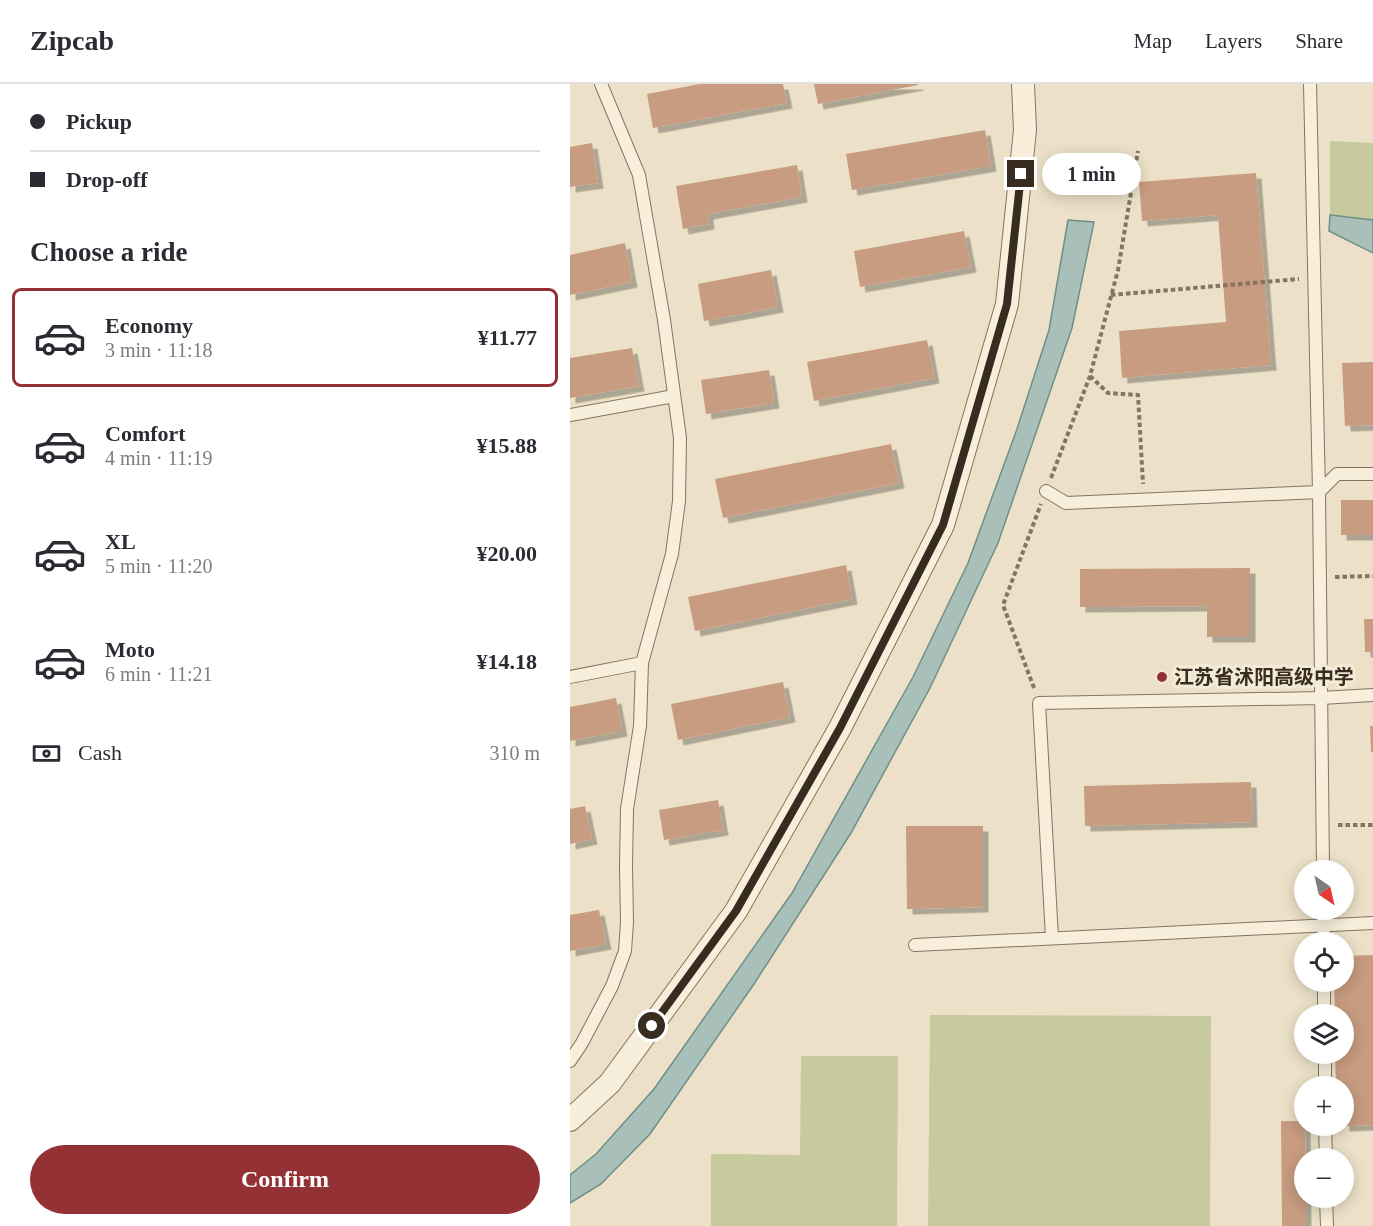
<!DOCTYPE html>
<html lang="en">
<head>
<meta charset="utf-8">
<style>
	body { margin:0; font-family:"Times New Roman","Noto Sans SC",serif; background:#f7f7f7; color:#2b2b33; height:100vh; display:flex; flex-direction:column; font-size:22px; white-space:nowrap }
	* { box-sizing:border-box; margin:0 }
	p { font-size:20px; color:#7c7c81 }
	.icon { flex:none; width:33px; height:33px; fill:none; stroke:currentColor; stroke-width:2; stroke-linecap:round; stroke-linejoin:round }
	.map { position:relative; flex:1; overflow:hidden }
	.sheet { display:flex; flex-direction:column; background:#fff; width:570px }
	.sheet>* { flex:none }
	.banner { display:grid; align-content:center; height:132px; padding:0 30px; background:#fff }
	.needle { width:39px; rotate:146deg }
	.controls { position:absolute; left:724px; top:776px; display:grid; gap:12px }
	.controls a { display:grid; place-items:center; width:60px; height:60px; border-radius:50%; background:#fff; box-shadow:0 3px 15px #0003; font-size:30px }
	.end { position:absolute; width:27px; height:27px; margin:-14px; border:8px solid #382c21; background:#fff; box-shadow:0 0 0 3px #fff }
	.from { border-radius:50% }
	.bubble { position:absolute; height:42px; border-radius:21px; background:#fff; box-shadow:0 3px 15px #0003; font-size:20px; font-weight:800; line-height:42px; text-align:center }
	.banner b { display:flex; align-items:center; gap:21px; height:57px; font-size:22px }
	.banner b+b { border-top:2px solid #e1e1e2 }
	.banner i { width:15px; height:15px; background:#2b2b33 }
	ul { padding:0; list-style:none }
	li { display:flex; align-items:center; gap:18px; height:99px; margin:0 12px 9px; padding:0 18px; border:3px solid transparent; border-radius:9px }
	li div { flex:1 }
	li b { display:block; font-size:22px }
	li em { font-style:normal; font-weight:800 }
	li.active { border-color:#933134 }
	li>.icon { width:54px; height:54px; stroke-width:1.5 }
	h2 { padding:0 30px; font-size:27px; line-height:72px }
	.pay { display:flex; align-items:center; gap:15px; height:66px; padding:0 30px; font-size:22px }
	.pay p { margin-inline-start:auto }
	.primary-button { display:flex; gap:12px; margin-top:auto; padding:12px 30px }
	.primary-button a { flex:1; height:69px; border-radius:36px; background:#933134; color:#fff; font-size:24px; font-weight:800; line-height:69px; text-align:center }
	header { display:flex; align-items:center; gap:36px; box-sizing:border-box; height:84px; padding:0 30px; background:#fff; border-bottom:2px solid #e1e1e2 }
	header strong { font-size:28px }
	nav { display:flex; gap:33px; margin-inline-start:auto; font-size:21px }
	main { display:flex; flex:1; min-height:0 }
	.map>svg:first-child { display:block }
	.green { fill:#c6ca9c }
	.water { fill:#a8c0b9; stroke:#6f8f86; stroke-width:1.5 }
	.building { fill:#c89c80; filter:url(#shadow) }
	.lines { fill:none; stroke-linecap:round; stroke-linejoin:round }
	.lane-casing { stroke:#87735e; stroke-width:14 }
	.street-casing { stroke:#87735e; stroke-width:24 }
	.path { stroke:#87735e; stroke-width:4; stroke-dasharray:4.5 3; stroke-linecap:butt }
	.lane { stroke:#f7eedb; stroke-width:12 }
	.street { stroke:#f7eedb; stroke-width:22 }
	.route { stroke:#382c21; stroke-width:8 }
	.poi-dot { fill:#933134; stroke:#f4ebd7; stroke-width:2 }
	.labels { text-anchor:middle; stroke-width:6; stroke-linejoin:round; paint-order:stroke }
	.poi-label { font-size:20px; font-weight:bold; fill:#382c21; stroke:#f4ebd7; text-anchor:start }
</style>
</head>
<body>
<header>
<strong>Zipcab</strong>
<nav><a>Map</a><a>Layers</a><a>Share</a></nav>
</header>
<main>
<section class="sheet">
<div class="banner">
<b><i class="from"></i>Pickup</b>
<b><i></i>Drop-off</b>
</div>
<h2>Choose a ride</h2>
<ul>
<li class="active"><svg class="icon" aria-label="car" viewBox="0 0 24 24"><path d="M5 17H2v-5l4-1 3-4h7l3 4 3 1v5h-3M9 17h6M6 11h13"/><circle cx="7" cy="17" r="2"/><circle cx="17" cy="17" r="2"/></svg><div><b>Economy</b><p>3 min · 11:18</p></div><em>¥11.77</em></li>
<li><svg class="icon" aria-label="car" viewBox="0 0 24 24"><path d="M5 17H2v-5l4-1 3-4h7l3 4 3 1v5h-3M9 17h6M6 11h13"/><circle cx="7" cy="17" r="2"/><circle cx="17" cy="17" r="2"/></svg><div><b>Comfort</b><p>4 min · 11:19</p></div><em>¥15.88</em></li>
<li><svg class="icon" aria-label="car" viewBox="0 0 24 24"><path d="M5 17H2v-5l4-1 3-4h7l3 4 3 1v5h-3M9 17h6M6 11h13"/><circle cx="7" cy="17" r="2"/><circle cx="17" cy="17" r="2"/></svg><div><b>XL</b><p>5 min · 11:20</p></div><em>¥20.00</em></li>
<li><svg class="icon" aria-label="car" viewBox="0 0 24 24"><path d="M5 17H2v-5l4-1 3-4h7l3 4 3 1v5h-3M9 17h6M6 11h13"/><circle cx="7" cy="17" r="2"/><circle cx="17" cy="17" r="2"/></svg><div><b>Moto</b><p>6 min · 11:21</p></div><em>¥14.18</em></li>
</ul>
<div class="pay"><svg class="icon" aria-label="cash" viewBox="0 0 24 24"><path d="M3 7h18v10H3z"/><circle cx="12" cy="12" r="2"/></svg>Cash<p>310 m</p></div>
<div class="primary-button"><a>Confirm</a></div>
</section>
<div class="map">
<svg width="803" height="1142" viewBox="0 0 803 1142">
	<defs>
		<filter id="shadow"><feDropShadow dx="5.5" dy="5.5" stdDeviation="0" flood-color="#0004"/></filter>
	</defs>
	<rect width="100%" height="100%" fill="#ece1c8"/>
	<path class="green" d="M760,57L803,59V136L760,131Z
		M360,931L641,932L640,1142H358Z
		M231,972H328L327,1142H141V1070L230,1071Z"/>
	<path class="water" d="M760,131L803,136V169L759,147Z
		M498,136L524,138L502,244L428,459L360,604L281,749L184,900L80,1050L31,1100L0,1119V1091L26,1070L84,1005L222,809L343,593L398,479L447,345L479,246Z"/>
	<path class="building" d="M130,0H213L217,19L83,44L77,10Z
		M244,0H348V1L248,20Z
		M415,46L421,82L282,106L276,70Z
		M22,59L28,99L0,103V63Z
		M227,81L232,113L138,130L139,140L113,145L106,102Z
		M686,89L701,281L552,294L549,247L656,238L648,131L572,137L569,98Z
		M394,147L401,183L290,203L284,167Z
		M55,159L62,198L0,211V171Z
		M201,186L208,223L134,237L128,200Z
		M357,256L364,294L244,317L237,278Z
		M62,264L69,302L0,314V274Z
		M803,278V341L775,342L772,279Z
		M199,286L204,319L136,330L131,296Z
		M321,360L329,399L153,434L145,395Z
		M771,416H803V451H771Z
		M276,481L282,515L125,547L118,513Z
		M680,484V553H637V522L510,523V485Z
		M794,535H803V568H795Z
		M213,598L220,633L108,656L101,620Z
		M46,614L52,647L0,657V623Z
		M800,642H803V668H801Z
		M681,698L682,738L515,742L514,702Z
		M148,716L153,746L94,756L89,726Z
		M15,722L22,755L0,760V725Z
		M336,742H413V823L337,825Z
		M29,826L36,860L0,867V831Z
		M803,871V1041L774,1042V1002H766L765,969H774V930H765L764,897H774V872Z
		M711,1037H735L736,1142H712Z"/>
	<g class="lines">
		<g class="lane-casing">
			<path id="lane" d="M740,0L749,408L753,786
				M0,331L104,312
				M476,407L496,419L749,408L767,390H803
				M0,593L72,579
				M753,825L754,858
				M482,854L469,619L751,614L803,611
				M345,861L803,839
				M754,897V930
				M755,969V1002
				M0,977L12,959L42,902L55,867L57,838L56,783L57,725L70,642L72,579L102,470L109,417L110,354L94,236L69,91L31,0
				M755,1041L756,1074
				M756,1113L757,1142"/>
		</g>
		<g class="street-casing">
			<path id="street" d="M0,1036L40,999L166,827L270,644L373,441L437,220L455,46L453,0"/>
		</g>
		<path class="path" d="M541,211L729,195
			M520,292L538,309L568,311L573,400
			M481,394L520,292L548,186L568,67
			M765,493L803,492
			M464,604L433,521L471,420
			M768,741H803"/>
		<use href="#lane" class="lane"/>
		<use href="#street" class="street"/>
	</g>
	<g class="lines">
		<path class="route" d="M82,942L166,827L270,644L373,441L437,220L451,90"/>
	</g>
	<circle class="poi-dot" cx="592" cy="593" r="6"/>
	<g class="labels">
		<g class="poi-label">
			<text x="604" y="600">江苏省沭阳高级中学</text>
		</g>
	</g>
</svg>
<div class="controls">
<a><svg class="needle" viewBox="-14 -14 28 28"><path d="M0-13l5 13h-10z" fill="#e53935"/><path d="M0 13l5-13h-10z" fill="#7c7c81"/></svg></a>
<a><svg class="icon" aria-label="locate" viewBox="0 0 24 24"><circle cx="12" cy="12" r="6"/><path d="M12 2v4M12 18v4M2 12h4M18 12h4"/></svg></a>
<a><svg class="icon" aria-label="layers" viewBox="0 0 24 24"><path d="M12 4l9 5-9 5-9-5zM3 14l9 5 9-5"/></svg></a>
<a>+</a>
<a>−</a>
</div>
<i class="end from" style="left:82px;top:942px"></i>
<i class="end" style="left:451px;top:90px"></i>
<div class="bubble" style="left:472px;top:69px;width:99px">1 min</div>
</div>
</main>
</body>
</html>
